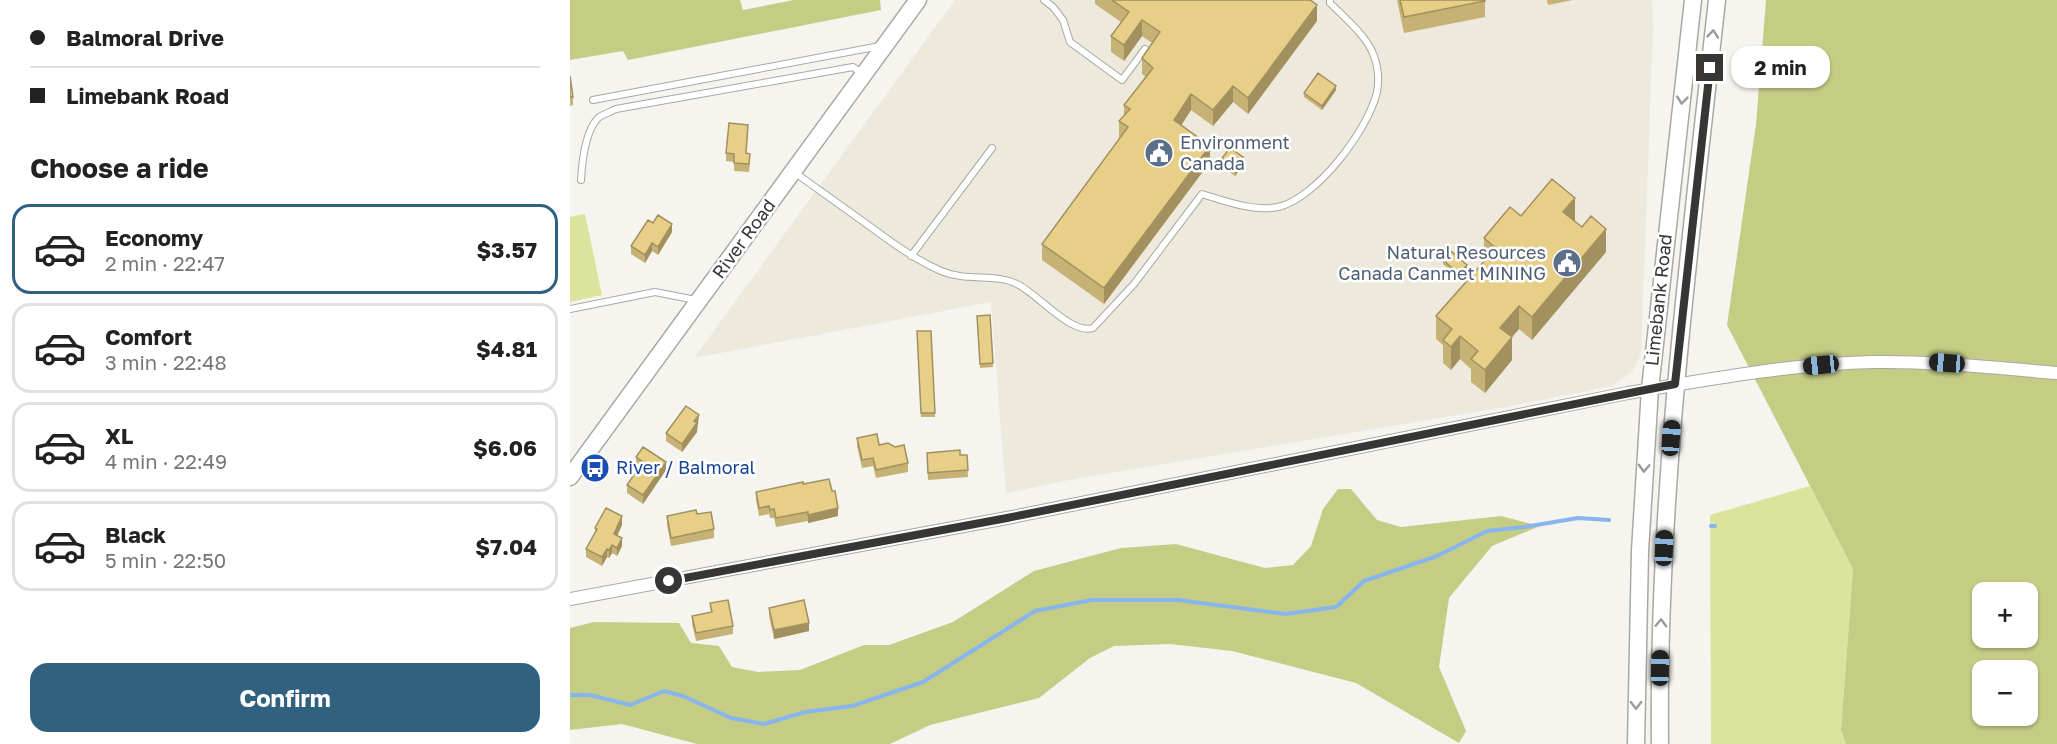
<!DOCTYPE html>
<html lang="en">
<head>
<meta charset="utf-8">
<style>
	body { margin:0; font-family:"Golos Text",sans-serif; background:#f2f2f2; color:#222; height:100vh; display:flex; flex-direction:column; font-size:22px; white-space:nowrap }
	* { box-sizing:border-box; margin:0 }
	p { font-size:20px; color:#767676 }
	.icon { flex:none; width:33px; height:33px; fill:none; stroke:currentColor; stroke-width:2; stroke-linecap:round; stroke-linejoin:round }
	.map { position:relative; flex:1; overflow:hidden }
	.panel { display:flex; flex-direction:column; background:#fff; width:570px }
	.panel>* { flex:none }
	.top-card { display:grid; align-content:center; height:132px; padding:0 30px; background:#fff }
	.controls { position:absolute; left:1402px; top:582px; display:grid; gap:12px }
	.controls a { display:grid; place-items:center; width:66px; height:66px; border-radius:12px; background:#fff; box-shadow:0 2px 4px #0004; font-size:30px }
	.end { position:absolute; width:27px; height:27px; margin:-14px; border:8px solid #373634; background:#fff; box-shadow:0 0 0 3px #fff }
	.from { border-radius:50% }
	.bubble { position:absolute; height:42px; border-radius:18px; background:#fff; box-shadow:0 2px 4px #0004; font-size:20px; font-weight:700; line-height:42px; text-align:center }
	.car { position:absolute; width:18px; height:36px; margin:-18px -9px; border-radius:8px; box-shadow:0 0 4px 2px #0007; background:linear-gradient(#222 24%,#8ab4d8 0 40%,#222 0 76%,#8ab4d8 0 86%,#222 0) }
	.top-card b { display:flex; align-items:center; gap:21px; height:57px; font-size:22px }
	.top-card b+b { border-top:2px solid #e0e0e0 }
	.top-card i { width:15px; height:15px; background:#222 }
	ul { padding:0; list-style:none }
	li { display:flex; align-items:center; gap:18px; height:90px; margin:0 12px 9px; padding:0 18px; border:3px solid #e0e0e0; border-radius:18px }
	li div { flex:1 }
	li b { display:block; font-size:22px }
	li em { font-style:normal; font-weight:700 }
	li.current { border-color:#306280 }
	li>.icon { width:54px; height:54px; stroke-width:1.5 }
	h2 { padding:0 30px; font-size:27px; line-height:72px }
	.primary-button { display:flex; gap:12px; margin-top:auto; padding:12px 30px }
	.primary-button a { flex:1; height:69px; border-radius:18px; background:#306280; color:#fff; font-size:24px; font-weight:700; line-height:69px; text-align:center }
	main { display:flex; flex:1; min-height:0 }
	.map>svg:first-child { display:block }
	.built { fill:#ede9dc }
	.green { fill:#dbe39d }
	.forest { fill:#c5cd85; fill-rule:evenodd }
	.lines { fill:none; stroke-linecap:round; stroke-linejoin:round }
	.stream { stroke:#88b5ed; stroke-width:4 }
	.lane-casing { stroke:#aaa8a3; stroke-width:8 }
	.street-casing { stroke:#aaa8a3; stroke-width:14 }
	.secondary-casing { stroke:#aaa8a3; stroke-width:19 }
	.lane { stroke:#fff; stroke-width:6 }
	.street { stroke:#fff; stroke-width:12 }
	.secondary { stroke:#fff; stroke-width:16 }
	.wall { fill:#c7b275 }
	.shaded-wall { fill:#a2915f }
	.building { fill:#e7cf88; stroke:#a2915f; stroke-width:1.5 }
	.oneway { stroke:#9b9a9a }
	.route { stroke:#373634; stroke-width:8 }
	.labels { text-anchor:middle; stroke-width:5; stroke-linejoin:round; paint-order:stroke }
	.service-label { font-size:18px; fill:#4e5e75; stroke:#fff; text-anchor:start }
	.street-label { font-size:18px; fill:#373634; stroke:#fff }
	.transit-label { font-size:18px; fill:#164399; stroke:#fff; text-anchor:start }
</style>
</head>
<body>
<main>
<section class="panel">
<div class="top-card">
<b><i class="from"></i>Balmoral Drive</b>
<b><i></i>Limebank Road</b>
</div>
<h2>Choose a ride</h2>
<ul>
<li class="current"><svg class="icon" aria-label="car" viewBox="0 0 24 24"><path d="M5 17H2v-5l4-1 3-4h7l3 4 3 1v5h-3M9 17h6M6 11h13"/><circle cx="7" cy="17" r="2"/><circle cx="17" cy="17" r="2"/></svg><div><b>Economy</b><p>2 min · 22:47</p></div><em>$3.57</em></li>
<li><svg class="icon" aria-label="car" viewBox="0 0 24 24"><path d="M5 17H2v-5l4-1 3-4h7l3 4 3 1v5h-3M9 17h6M6 11h13"/><circle cx="7" cy="17" r="2"/><circle cx="17" cy="17" r="2"/></svg><div><b>Comfort</b><p>3 min · 22:48</p></div><em>$4.81</em></li>
<li><svg class="icon" aria-label="car" viewBox="0 0 24 24"><path d="M5 17H2v-5l4-1 3-4h7l3 4 3 1v5h-3M9 17h6M6 11h13"/><circle cx="7" cy="17" r="2"/><circle cx="17" cy="17" r="2"/></svg><div><b>XL</b><p>4 min · 22:49</p></div><em>$6.06</em></li>
<li><svg class="icon" aria-label="car" viewBox="0 0 24 24"><path d="M5 17H2v-5l4-1 3-4h7l3 4 3 1v5h-3M9 17h6M6 11h13"/><circle cx="7" cy="17" r="2"/><circle cx="17" cy="17" r="2"/></svg><div><b>Black</b><p>5 min · 22:50</p></div><em>$7.04</em></li>
</ul>
<div class="primary-button"><a>Confirm</a></div>
</section>
<div class="map">
<svg width="1487" height="744" viewBox="0 0 1487 744">
	<rect width="100%" height="100%" fill="#f6f4ef"/>
	<path class="built" d="M385,0H1082L1083,29L1071,355L1061,373L1042,386L935,407L504,479L436,493L421,302L124,358Z"/>
	<path class="green" d="M15,214L32,295L0,302V217Z
		M1240,486L1283,569L1271,730L1276,744H1141L1140,515Z"/>
	<path class="forest" d="M0,0H170L173,10L224,0H310L311,10L58,60L53,51L0,60Z
		M1196,0H1487V744H1276L1271,730L1283,569L1157,325L1186,124ZM1413,592H1458V638H1413ZM1413,670H1458V716H1413Z
		M768,489H781L807,520L831,527L931,516L970,526L922,546L879,598L869,667L896,731L889,743L786,683L662,651L600,644L544,646L520,658L469,698L360,725L320,744H127L52,724L0,730V628L24,622L109,623L121,643L149,646L162,667L188,672L230,670L294,645H319L383,622L464,571L551,548L606,544L695,568L723,565L741,546L753,509Z"/>
	<g class="lines">
		<path class="stream" d="M1141,526H1145
			M0,695H20L60,705L94,691L113,696L161,718L194,724L235,712L282,706L353,682L465,611L522,600H608L715,614L766,607L794,581L867,556L917,531L954,527L1008,518L1039,520"/>
		<g class="lane-casing">
			<path id="lane" d="M474,0L483,7L493,20L500,42L552,80L575,49
				M23,100L310,46
				M224,172C248,189 273,207 298,225C321,242 344,259 371,271C397,282 425,273 447,284C468,294 501,335 523,328L564,284L632,194C655,201 684,212 708,207C747,198 798,130 807,92C809,81 808,67 804,56C797,36 775,18 760,3V0
				M11,180C12,162 15,132 28,118C33,114 41,112 46,109L283,67L293,74
				M341,256L422,148
				M0,309L85,292L126,300"/>
		</g>
		<g class="street-casing">
			<path id="street" d="M0,599L437,518L1058,393C1140,379 1221,364 1304,362C1365,361 1426,368 1487,373"/>
		</g>
		<g class="secondary-casing">
			<path id="secondary" d="M0,477L348,0
				M1066,744L1070,551L1080,389L1123,0
				M1090,744C1087,495 1120,247 1147,0"/>
		</g>
		<use href="#lane" class="lane"/>
		<use href="#street" class="street"/>
		<use href="#secondary" class="secondary"/>
	</g>
	<path class="wall" d="M525,0H740L747,21L678,114L663,102L643,126L621,110L611,126L640,162L534,304L472,260V244L550,138L549,137V121L554,115V105L576,77L572,74V58L582,43L572,36L554,61L541,52V36L551,22L525,4Z
		M827,0H915V17L834,33Z
		M977,0H1003L978,5Z
		M0,76L3,97V105L0,106Z
		M766,90L752,110L734,97V93Z
		M178,133L176,153L180,162L179,172L164,171V162L156,161V153Z
		M652,158L673,165L665,176L652,167Z
		M951,216L1005,222L1036,252L962,340L949,329L942,337V360L915,393L901,382V369L890,359L881,370L873,363V345L866,339V316L914,261V238Z
		M83,223L102,232L88,255L82,251L75,263L61,254V246Z
		M873,260L897,269L889,278L873,264Z
		M420,315L423,367L410,368L407,316Z
		M347,331H361L365,417H351Z
		M129,423L127,425V432L112,452L96,441V433Z
		M287,438L309,445L338,463V472L306,478L303,466L292,468L287,446Z
		M390,455H397L398,477L358,480L357,460Z
		M66,457L96,470L73,504L57,493V485L69,467L66,465Z
		M233,484L268,516L238,523V521L206,527L204,518H200L199,514L189,516L186,500V492Z
		M127,514L144,529V538L101,546L97,525V516Z
		M52,525L47,536L52,546L47,556L42,553L39,558L37,557L32,566L16,557V549L25,534V528Z
		M140,603L163,626V634L126,641L122,624V616L141,612Z
		M199,608L239,631L204,639L199,616Z"/>
	<path class="shaded-wall" d="M747,5V21L678,114V98Z
		M572,20V36L554,61V45Z
		M663,86V102L643,126V110Z
		M766,86V90L752,110V106Z
		M621,94V110L604,136V120Z
		M640,146V162L534,304V288Z
		M673,157V165L665,176V168Z
		M1005,198V222L993,212Z
		M102,224V232L88,255V247Z
		M1036,229V252L962,340V317Z
		M82,243V251L75,263V255Z
		M897,265V269L889,278V274Z
		M949,306V329L930,351V328Z
		M890,336V359L881,370V347Z
		M942,337V360L915,393V370Z
		M129,415L127,432L112,452V444L124,421Z
		M96,462V470L73,504V495Z
		M268,508V516L238,523V515Z
		M52,516V525L44,543V534Z
		M52,538V546L47,556V548Z
		M42,545V553L39,558V550Z
		M37,549V557L32,566V557Z
		M239,623V631L204,639V630Z"/>
	<path class="building" d="M542,0H740L747,5L678,98L663,86L643,110L621,94L604,120L640,146L534,288L472,244L558,127L549,121L560,109L554,105L583,68L572,58L590,32L572,20L554,45L541,36L559,12Z
		M830,0H915V1L834,17Z
		M748,73L766,86L752,106L734,93Z
		M0,76L3,97H0Z
		M159,123L178,125L176,153L180,154L179,164L164,163V154L156,153Z
		M660,148L673,157L665,168L652,158Z
		M982,179L1005,198L993,212L1012,227L1021,216L1036,229L962,317L949,306L930,328L942,337L915,370L901,359L908,351L890,336L881,347L873,340L882,329L866,316L926,248L914,238L940,207L951,216Z
		M88,215L102,224L88,247L82,243L75,255L61,246L78,220L83,223Z
		M881,251L897,265L889,274L873,260Z
		M420,315L423,363L410,364L407,316Z
		M347,331H361L365,413H351Z
		M116,406L129,415L124,421L127,423L112,444L96,433Z
		M307,434L309,445L318,443L325,447L334,445L338,463L306,470L303,458L292,460L287,438Z
		M73,447L96,462L73,495L57,485L73,462L66,457Z
		M390,450V455H397L398,470L358,473L357,453Z
		M259,479L262,491H265L268,508L238,515V512L206,518L204,509L200,510L199,506L189,508L186,492L233,482V484Z
		M36,508L52,516L44,534L52,538L47,548L42,545L39,550L37,549L32,557L16,549L27,529L25,528Z
		M126,510L127,514L141,512L144,529L101,538L97,516Z
		M158,600L163,626L126,633L122,616L142,612L140,603Z
		M234,600L239,623L204,630L199,608Z"/>
	<defs><path id="oneway-chevron" d="M-2-3.5L2.5 0L-2 3.5" fill="none" stroke-width="1.6" stroke-linecap="round" stroke-linejoin="round" transform="scale(1.5)"/></defs>
	<g class="oneway">
		<use href="#oneway-chevron" transform="translate(1143 34) rotate(-84)"/>
		<use href="#oneway-chevron" transform="translate(1112 100) rotate(96)"/>
		<use href="#oneway-chevron" transform="translate(1074 468) rotate(93)"/>
		<use href="#oneway-chevron" transform="translate(1091 623) rotate(-88)"/>
		<use href="#oneway-chevron" transform="translate(1066 705) rotate(90)"/>
	</g>
	<g class="lines">
		<path class="route" d="M99,581L437,518L1105,384L1140,68"/>
	</g>
	<defs>
		<g id="civic-disc" transform="scale(1.5)"><circle r="9.5" fill="#5c6f8a" stroke="#fff"/><path d="M-.6-6.5H3V-4.5H.6V-3L4-1V1h2V6H-6V1h2V-1L-.6-3ZM-1.2 2.5V6h2.4V2.5Z" fill="#fff"/></g>
		<g id="bus-disc" transform="scale(1.5)"><circle r="9.5" fill="#1a4fb4" stroke="#fff"/><path d="M-5-6H5V4H4V6H2V4H-2V6H-4V4H-5ZM-3.5-4V0h7V-4ZM-3.5 1.2v1.5H-2V1.2ZM2 1.2v1.5H3.5V1.2Z" fill="#fff"/></g>
	</defs>
	<g fill-rule="evenodd">
		<use href="#civic-disc" x="589" y="153"/>
		<use href="#civic-disc" x="997" y="263"/>
		<use href="#bus-disc" x="25" y="468"/>
	</g>
	<g class="labels">
		<g class="service-label">
			<text x="610" y="149">Environment<tspan x="610" dy="21">Canada</tspan></text>
			<text x="976" y="259" text-anchor="end">Natural Resources<tspan x="976" dy="21">Canada Canmet MINING</tspan></text>
		</g>
		<g class="street-label">
			<text transform="translate(174 239) rotate(-54)" y="6">River Road</text>
			<text transform="translate(1089 300) rotate(-84)" y="6">Limebank Road</text>
		</g>
		<g class="transit-label">
			<text x="46" y="474">River / Balmoral</text>
		</g>
	</g>
</svg>
<div class="controls">
<a>+</a>
<a>−</a>
</div>
<i class="end from" style="left:99px;top:581px"></i>
<i class="end" style="left:1140px;top:68px"></i>
<div class="bubble" style="left:1161px;top:46px;width:99px">2 min</div>
<i class="car" style="left:1377px;top:363px;rotate:274deg"></i>
<i class="car" style="left:1251px;top:365px;rotate:264deg"></i>
<i class="car" style="left:1101px;top:438px;rotate:4deg"></i>
<i class="car" style="left:1094px;top:548px;rotate:2deg"></i>
<i class="car" style="left:1090px;top:668px;rotate:1deg"></i>
</div>
</main>
</body>
</html>
